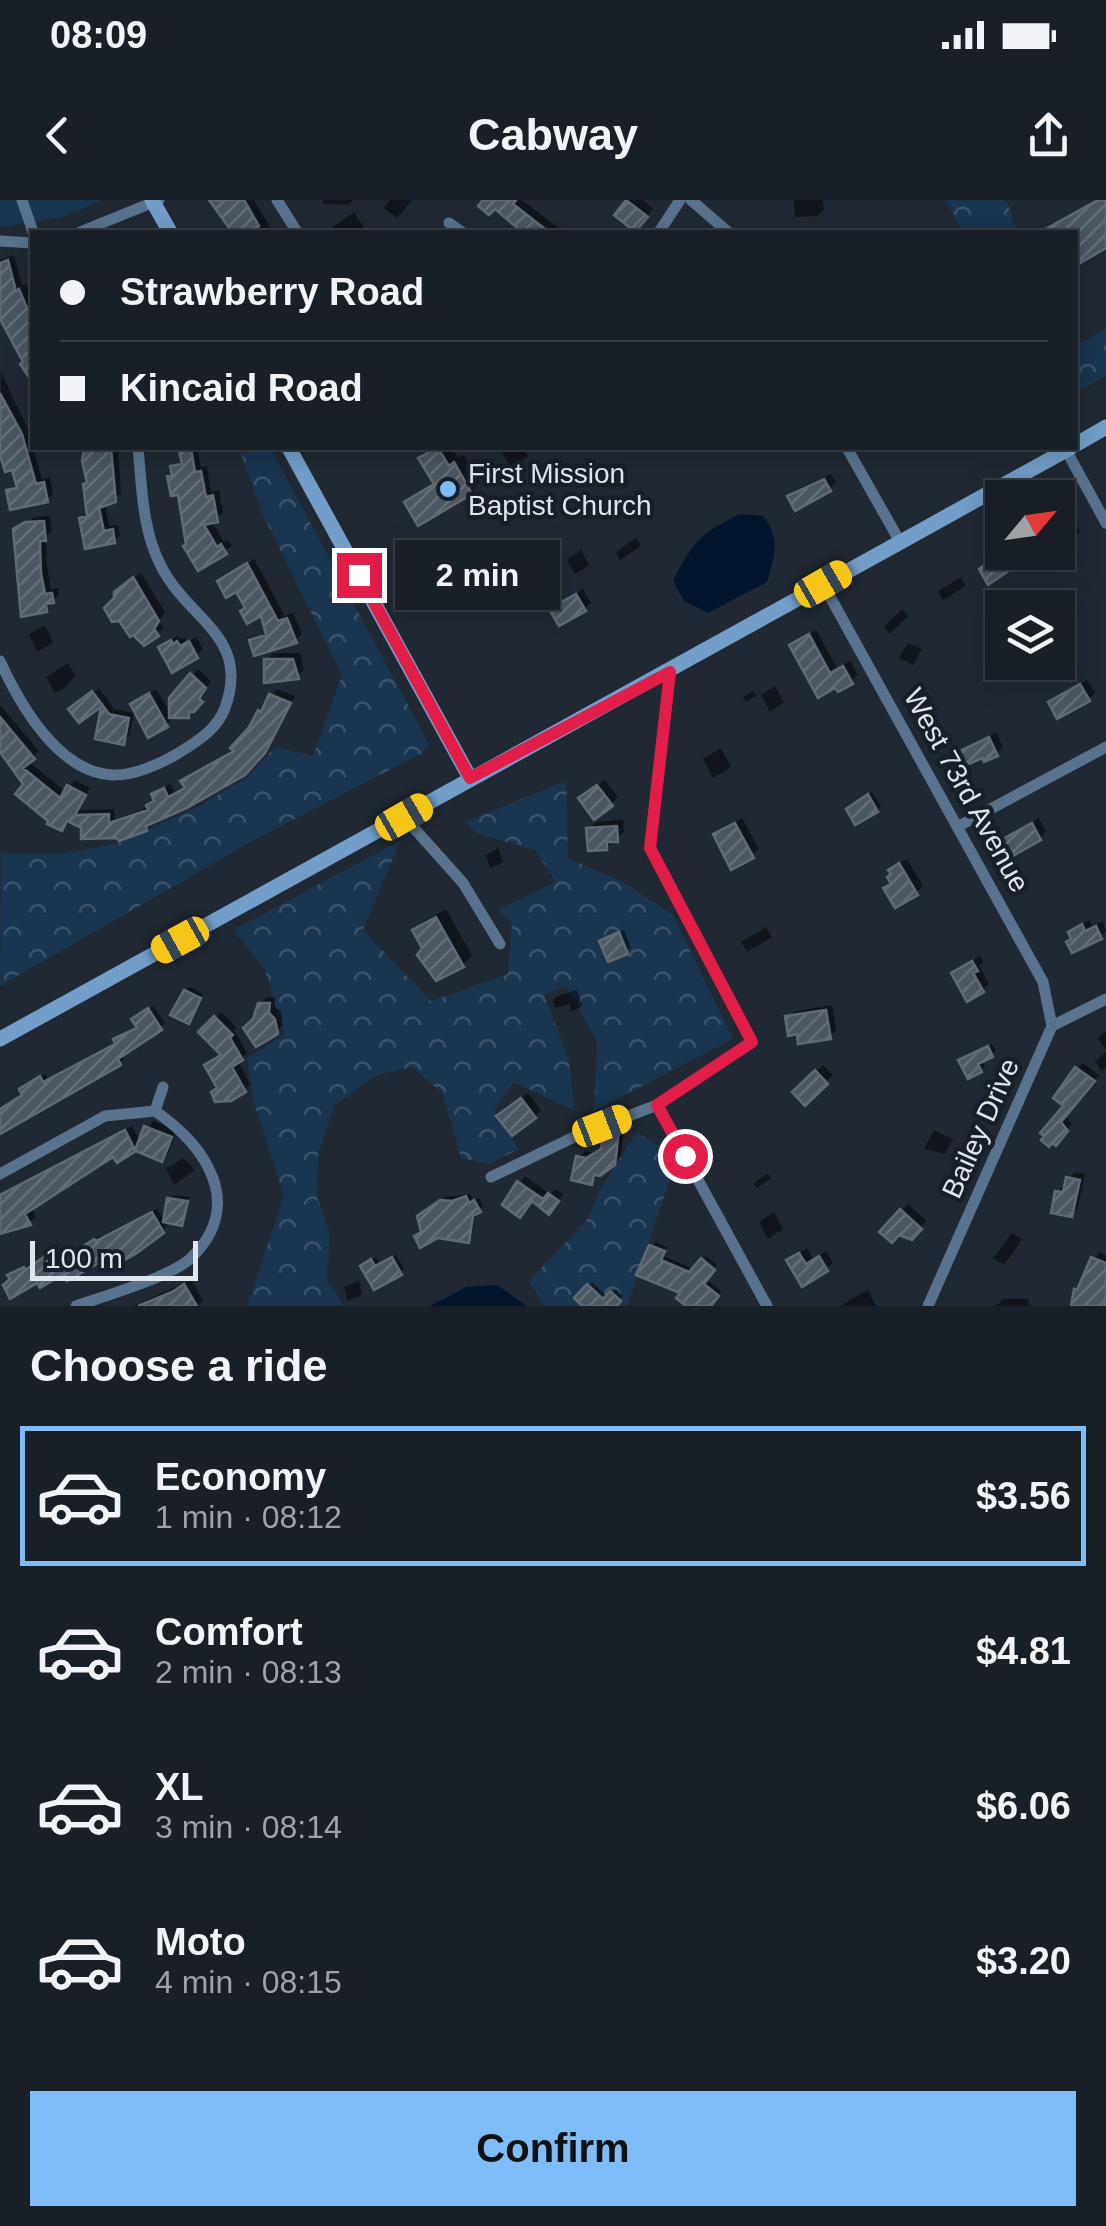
<!DOCTYPE html>
<html lang="en">
<head>
<meta charset="utf-8">
<style>
	body { margin:0; font-family:Arial,sans-serif; background:#252c32; color:#f1f3f6; height:100vh; display:flex; flex-direction:column; font-size:38px; white-space:nowrap }
	* { box-sizing:border-box; margin:0 }
	p { font-size:32px; color:#9fa2a7 }
	.icon { flex:none; width:55px; height:55px; fill:none; stroke:currentColor; stroke-width:2; stroke-linecap:round; stroke-linejoin:round }
	.map { position:relative; height:1106px; overflow:hidden }
	.drawer { display:flex; flex-direction:column; background:#181f26; flex:1 }
	.drawer>* { flex:none }
	.top-card { position:absolute; left:30px; top:30px; width:1048px; height:220px; border-radius:0px; box-shadow:0 5px 25px #0003,0 0 0 2px #363d43; display:grid; align-content:center; height:220px; padding:0 30px; background:#181f26 }
	.needle { width:65px; rotate:61deg }
	.controls { position:absolute; left:985px; top:280px; display:grid; gap:20px }
	.controls a { display:grid; place-items:center; width:90px; height:90px; border-radius:0px; background:#181f26; box-shadow:0 5px 25px #0003,0 0 0 2px #363d43; font-size:50px }
	.scale { position:absolute; left:30px; bottom:25px; width:168px; box-sizing:border-box; padding-left:10px; border:5px solid #e0e6ec; border-top:0; font-size:28px; line-height:35px; white-space:nowrap; color:#e0e6ec; -webkit-text-stroke:8px #172029; paint-order:stroke }
	.end { position:absolute; width:45px; height:45px; margin:-22px; border:12px solid #e11d48; background:#fff; box-shadow:0 0 0 5px #fff }
	.from { border-radius:50% }
	.bubble { position:absolute; height:70px; border-radius:0px; background:#181f26; box-shadow:0 5px 25px #0003,0 0 0 2px #363d43; font-size:32px; font-weight:800; line-height:70px; text-align:center }
	.car { position:absolute; width:30px; height:60px; margin:-30px -15px; border-radius:12px; box-shadow:0 0 8px 2px #0007; background:linear-gradient(#f5c518 24%,#345 0 40%,#f5c518 0 76%,#345 0 86%,#f5c518 0) }
	.top-card b { display:flex; align-items:center; gap:35px; height:95px; font-size:38px }
	.top-card b+b { border-top:2px solid #363d43 }
	.top-card i { width:25px; height:25px; background:#f1f3f6 }
	ul { padding:0; list-style:none }
	li { display:flex; align-items:center; gap:30px; height:140px; margin:0 20px 15px; padding:0 10px; border:5px solid transparent; border-radius:0px }
	li div { flex:1 }
	li b { display:block; font-size:38px }
	li em { font-style:normal; font-weight:800 }
	li.on { border-color:#7fbdfa }
	li>.icon { width:90px; height:90px; stroke-width:1.5 }
	h2 { padding:0 30px; font-size:45px; line-height:120px }
	.action { display:flex; gap:20px; margin-top:auto; padding:20px 30px }
	.action a { flex:1; height:115px; border-radius:0px; background:#7fbdfa; color:#111; font-size:40px; font-weight:800; line-height:115px; text-align:center }
	.status { display:flex; justify-content:space-between; align-items:center; height:70px; padding:0 50px; background:#181f26; direction:ltr }
	.status svg { height:28px; fill:currentColor }
	header { display:flex; justify-content:space-between; align-items:center; height:130px; padding:0 30px; background:#181f26; font-size:45px; font-weight:800 }
	.map>svg:first-child { display:block }
	.forest { fill:url(#forest-crowns) }
	.green { fill:#1a354f }
	.water { fill:#00152c }
	.shadow { fill:#0007 }
	.building { fill:url(#building-hatch); stroke:#606a75; stroke-width:2.5 }
	.lines { fill:none; stroke-linecap:round; stroke-linejoin:round }
	.street { stroke:#59738e; stroke-width:11 }
	.secondary { stroke:#729ec9; stroke-width:15 }
	.route { stroke:#e11d48; stroke-width:12 }
	.poi-dot { fill:#7fbdfa; stroke:#172029; stroke-width:4 }
	.labels { text-anchor:middle; stroke-width:9; stroke-linejoin:round; paint-order:stroke }
	.poi-label { font-size:28px; fill:#e0e6ec; stroke:#172029; text-anchor:start }
	.street-label { font-size:28px; fill:#e0e6ec; stroke:#172029 }
</style>
</head>
<body>
<div class="status"><b>08:09</b><svg viewBox="0 0 49 12"><path d="M0 12V9h3v3zM5 12V6h3v6zM10 12V3h3v9zM15 12V0h3v12zM26 1h20v11H26zM47 4h2v5h-2z"/></svg></div>
<header><svg class="icon" aria-label="back" viewBox="0 0 24 24"><path d="M15 5l-7 7 7 7"/></svg>Cabway<svg class="icon" aria-label="share" viewBox="0 0 24 24"><path d="M12 15V3M7 8l5-5 5 5M5 13v7h14v-7"/></svg></header>
<div class="map">
<svg width="1106" height="1106" viewBox="0 0 1106 1106">
	<defs>
		<pattern id="forest-crowns" width="20" height="18" patternUnits="userSpaceOnUse" patternTransform="scale(2.5)"><rect width="20" height="18" fill="#1a354f"/><path d="M2 6a3 3 0 1 1 6 0M12 15a3 3 0 1 1 6 0" fill="none" stroke="#3b5268"/></pattern>
		<pattern id="building-hatch" width="6" height="6" patternUnits="userSpaceOnUse" patternTransform="scale(2.5)"><rect width="6" height="6" fill="#4b5660"/><path d="M-1 1l2-2M0 6l6-6M5 7l2-2" fill="none" stroke="#656e77"/></pattern>
	</defs>
	<rect width="100%" height="100%" fill="#202933"/>
	<path class="forest" d="M945,0H1003L1008,4L1016,32H963Z
		M1106,129V175L1075,194V146Z
		M239,248H270L429,544L422,553L254,640L0,786L1,653H65L116,644L198,607L248,577L275,547L313,556L342,475L262,313Z
		M566,581L568,658L623,682L673,715L733,839L594,911L597,841L566,786L544,795L568,856L575,911L514,882L494,910L519,949L489,964L461,958L443,894L413,867L377,875L335,905L318,954L317,997L330,1034L327,1079L344,1106H247L284,995L254,903L247,858L284,835L265,769L233,730L400,641L363,730L431,801L508,774L512,724L498,710L556,682L535,650L478,634L465,622Z
		M637,932L677,958L627,1106H545L529,1081L586,1021L602,987Z"/>
	<path class="green" d="M0,0H102L60,18L3,27L0,26Z"/>
	<path class="water" d="M740,314L763,316C781,338 775,356 767,382L708,413L684,401L673,381C691,344 702,332 740,314Z
		M497,1085L527,1106H430L466,1087Z"/>
	<path class="shadow" d="M213,0H254L273,32H234Z
		M323,0H353L348,5L323,4Z
		M390,0H412L397,18L384,8Z
		M489,0H522L561,30L564,27L571,32H522Z
		M629,0H643L653,9L642,23L617,14Z
		M794,0H823L824,9L817,16L795,17Z
		M354,12L364,28L359,32H336L333,27Z
		M14,55L22,86L26,84L32,97V178L3,119H0V60Z
		M1,172L27,227L42,279L50,277L53,294L47,300L9,291L18,284L13,267L0,246Z
		M89,248H118L121,294L105,303L109,326L118,325L120,335L114,341L81,318L89,311L84,261Z
		M180,248H197L201,267L207,266L211,292L219,290L223,313L212,321L224,342L228,340L232,346L199,368L180,292L169,277L174,272L172,267L183,260Z
		M433,248H452L459,258L464,255L480,282L471,292L419,322L407,302L435,282L421,258Z
		M499,248H523L528,256L511,268Z
		M831,274L836,282L829,289L790,296L796,290Z
		M50,316L52,331L46,337L47,365L51,389L58,388L59,394L46,410L15,330L34,317Z
		M1065,322L1068,327L1075,323L1080,332L1058,346V326Z
		M636,338L641,346L620,360L616,352Z
		M581,350L589,365L575,374L567,360Z
		M1003,352H1023L1025,355L1018,361Z
		M254,359L285,416L293,413L302,434L295,441H252L268,432L262,412L248,407L237,388L220,382Z
		M141,373L165,412L159,421L163,428L157,434L124,385Z
		M961,377L966,386L943,400L938,391Z
		M583,389L591,403L584,409L552,410Z
		M902,409L908,416L890,434L884,427Z
		M45,425L53,443L37,452L29,434Z
		M816,430L837,468L850,461L858,475L839,489L792,445Z
		M178,435L180,439L185,437L187,442L196,437L203,449L197,456L161,448Z
		M908,443L922,449L913,465L899,458Z
		M273,453H300L304,470L297,476L267,460Z
		M68,463L75,475L66,487L55,493L46,477Z
		M198,469L211,481L204,492L206,493L188,515L192,475Z
		M1087,480L1095,493L1088,499L1051,502Z
		M775,486L784,502L770,512L761,495Z
		M99,488L114,509L134,513L129,536L123,542L98,537L104,502L80,520L77,503Z
		M156,489L173,518L166,525L133,505Z
		M277,489L295,496L270,544L243,573L146,629L83,627L69,619L61,628L0,547V505L39,551L28,561L66,592L75,580L90,588L79,610L114,609L115,619L149,607L156,598L154,595L170,584L175,593L187,586L184,581L190,575L235,550Z
		M753,491L756,496L746,502L743,497Z
		M996,532L1003,547L996,554L961,553Z
		M721,548L731,567L713,578L703,559Z
		M605,580L618,597L611,604L588,592Z
		M872,592L881,606L877,610L853,605Z
		M742,618L759,649L752,656L716,634Z
		M1039,618L1046,631L1040,638L1004,640Z
		M623,620L624,632L606,648L589,629L596,622Z
		M498,648L503,662L490,669L486,655Z
		M907,659L923,686L916,693L893,682L898,664Z
		M446,709L472,756L462,765L426,748L415,730L424,721Z
		M1089,720L1092,726L1103,721L1106,731L1101,736L1074,738L1071,732Z
		M766,727L772,737L747,752L741,742Z
		M624,730L631,748L609,759L602,741Z
		M980,756L983,762L979,766L989,784L982,790L954,774Z
		M190,787L203,794L189,821L186,791Z
		M577,790L582,805L578,809L571,811L569,804L555,808L553,800L557,796Z
		M267,797L275,798L274,806L281,812L283,825L276,832L256,819L260,804Z
		M832,805L836,830L829,837L788,817L795,811Z
		M153,806L165,823L122,854L124,859L120,863L0,932V907L25,894L27,886L45,874L48,879L117,842L121,836L139,826V815Z
		M221,812L237,828L234,830L247,853L238,861L250,884L244,890L219,887L207,865L223,854L201,832Z
		M1106,831V850L1098,838Z
		M992,844L996,851L982,860L985,866L981,870L961,860Z
		M1106,852V868L1101,871L1095,861Z
		M1083,863L1099,875L1065,915L1072,924L1055,943L1052,940L1077,869Z
		M823,865L833,875L805,902L795,892Z
		M528,893L541,910L535,916L506,909Z
		M153,921L177,930L168,953L161,959L136,948L118,960L114,954L31,1007L36,1016L30,1022L7,1029L0,1035V994L132,926L141,942Z
		M624,925L621,956L591,982L578,958L585,951L594,953L604,947L606,937Z
		M934,930L953,939L945,954L924,949Z
		M183,958L195,970L174,985L166,969Z
		M1075,972L1085,974L1078,1008L1072,1015L1058,992Z
		M768,973L771,978L757,988L754,983Z
		M525,976L550,994L556,989L563,994L554,1006L533,999L505,1004Z
		M470,994L473,1000L479,998L483,1006L476,1012L472,1036L468,1040L424,1031V1012L446,997Z
		M174,995L190,997L181,1023L170,999Z
		M908,1004L927,1021L911,1037L882,1032Z
		M157,1009L167,1025L161,1032L38,1079H12L10,1075L29,1064L31,1067L54,1051L61,1062L100,1036L102,1038Z
		M774,1012L783,1029L768,1039L759,1022Z
		M1012,1033L1022,1040L1004,1065L993,1058Z
		M655,1042L667,1047L663,1056L695,1069L706,1056L717,1065L706,1079L721,1091L709,1106H693L651,1046Z
		M807,1048L813,1059L826,1051L833,1063L826,1069L790,1061Z
		M1099,1052L1106,1055V1106H1099L1076,1090Z
		M396,1055L404,1069L375,1087L367,1062L376,1057L380,1064Z
		M191,1080L203,1100L197,1106H133Z
		M359,1081L362,1095L347,1101L344,1087Z
		M592,1082L608,1097L616,1089L623,1096L614,1106H586L577,1098Z
		M868,1090L876,1106H840Z
		M1003,1099H1029V1106H996Z"/>
	<path class="building" d="M209,0H244L259,26L253,29L255,32H232Z
		M483,0H516L513,4L549,32H522L495,9L489,15L478,6Z
		M626,0L648,17L635,32L614,15Z
		M1098,0H1106V48L1075,66V32H1040Z
		M8,60L16,91L19,89L32,120V182L20,164L23,162L0,119V63Z
		M0,193L22,234L36,284L44,282L48,302L10,310L6,290L17,288L12,270L5,272L0,255Z
		M111,248L116,302L99,308L104,331L113,329L115,343L85,349L79,318L87,316L83,284L87,283L82,261L84,249Z
		M178,248H191L195,272L201,271L206,297L213,295L218,322L204,325L217,347L221,344L227,354L198,371L183,346L186,345L178,295L171,296L167,276L172,275L170,266L182,264Z
		M438,248L449,266L454,262L472,294L418,326L404,302L434,284L418,258Z
		M824,279L831,291L795,311L787,296Z
		M44,321L46,341H40L41,373L45,394L52,393L54,403L46,404L47,412L21,417L13,329L25,322Z
		M1002,352H1013L1020,363L988,385L979,369Z
		M247,363L278,421L287,418L297,443L254,456L249,440L266,435L261,416L247,424L240,411L245,408L236,392L226,398L217,381Z
		M133,377L159,421L154,429L159,436L144,446L133,435L130,437L119,421L112,422L104,408L114,398V392Z
		M576,394L586,411L559,426L549,409Z
		M809,434L830,473L843,466L853,484L838,492L835,488L818,498L789,445Z
		M171,440L173,444L177,441L180,446L189,441L198,458L172,473L158,447Z
		M264,459H293L299,479L264,483Z
		M190,473L206,488L199,499L203,502L194,512H189V518H169V498Z
		M1080,484L1090,501L1057,519L1048,502Z
		M92,491L109,514L129,518L124,545L95,539L101,507L79,523L68,509Z
		M149,493L168,527L148,538L130,504Z
		M269,494L291,503L265,553L245,575L187,608L146,626L147,631L119,641L117,638L81,639V628L67,621L62,631L47,624L48,621L15,594L23,584L0,552V517L35,559L23,568L60,598L67,585L86,595L75,615L109,614V623L148,610L146,605L154,601L151,594L164,588L168,597L185,588L180,581L234,551L230,548L249,527L258,510L261,512Z
		M989,537L998,556L984,562L982,558L965,566L958,552Z
		M597,585L613,606L594,620L578,598Z
		M868,594L878,612L855,625L846,609Z
		M735,623L754,658L731,670L713,634Z
		M1032,623L1041,640L1011,657L1001,640Z
		M617,626L618,642H607V650L588,651L586,628Z
		M899,663L918,695L895,708L883,688L891,684L887,677L891,674L888,670Z
		M436,717L464,767L436,781L417,755L422,748L412,730Z
		M1082,724L1085,731L1096,726L1102,739L1072,753L1066,742L1071,739L1068,732Z
		M619,732L628,754L608,762L599,741Z
		M972,761L978,771L973,773L984,792L967,802L951,773Z
		M184,790L201,798L189,824L170,815Z
		M258,803H270L269,813L275,819L278,834L256,847L243,828L253,819Z
		M148,808L162,830L118,859L121,865L0,934V909L22,895L19,889L40,876L43,882L115,844L113,839L137,828L131,819Z
		M826,810L831,839L798,844L797,834L788,836L785,816Z
		M214,816L233,835L230,838L243,860L232,867L246,892L231,901L215,902L211,892L217,888L204,865L221,855L198,832Z
		M988,846L993,857L978,864L982,872L968,879L958,860Z
		M1075,867L1095,881L1061,922L1068,931L1056,946L1052,943L1049,947L1041,940L1044,936L1040,933L1063,906L1053,898Z
		M815,870L828,884L805,906L792,892Z
		M521,898L536,918L512,936L496,916Z
		M144,926L172,937L162,962L136,951L117,963L113,957L25,1014L31,1025L0,1034V995L125,930L135,950Z
		M619,930L615,965L600,976L594,975L592,985L571,980L576,956L586,958L601,949L603,936Z
		M1066,977L1080,980L1072,1017L1051,1013L1055,991L1063,992Z
		M517,981L543,999L548,993L559,1001L549,1015L532,1001L520,1018L502,1005Z
		M466,996L469,1003L474,1000L481,1012L473,1016L469,1043L438,1038L420,1048L414,1036L421,1032L417,1016L440,1000L452,1001Z
		M167,998L188,1001L182,1026L163,1022Z
		M900,1009L922,1029L912,1040L899,1035L892,1043L879,1032Z
		M152,1012L164,1033L137,1053L116,1065L111,1056L67,1081L63,1074L40,1088L37,1083L10,1099L3,1085L10,1079L7,1075L24,1067L25,1070L48,1054L55,1065L94,1039L96,1041Z
		M649,1045L665,1051L661,1060L689,1072L701,1058L715,1070L704,1084L719,1096L711,1106H686L676,1098L680,1093L636,1075Z
		M799,1053L806,1064L819,1056L828,1071L802,1087L786,1060Z
		M392,1057L402,1075L374,1090L360,1066L371,1059L375,1066Z
		M1091,1057L1106,1063V1106H1071L1074,1089L1077,1090Z
		M184,1084L197,1106H138L172,1092Z
		M587,1084L603,1099L610,1091L621,1101L617,1106H582L574,1098Z"/>
	<g class="lines">
		<path class="street" d="M22,0L33,32
			M277,0L297,32
			M691,0L728,32
			M449,23L462,32
			M80,32L159,0
			M659,32L680,0
			M0,41L32,43
			M847,248L899,340
			M1066,250L1106,323
			M823,384L1043,782L1052,826
			M0,461C20,505 59,573 113,575C133,576 160,564 177,554C196,542 217,530 225,508C251,436 188,420 161,366C142,330 142,287 138,248
			M404,617L463,683L500,744
			M959,626L1106,547
			M657,905L767,1106
			M155,911L163,887
			M0,974L105,916L155,911C206,946 246,1005 191,1058C171,1077 104,1096 76,1106
			M491,977L574,937L657,905L752,842L650,648L670,472
			M928,1106L1052,826L1106,799"/>
		<path class="secondary" d="M152,0L170,32
			M1075,245L1106,227
			M289,248L470,578
			M0,839C357,642 714,446 1070,248"/>
	</g>
	<g class="lines">
		<path class="route" d="M359,375L470,578L670,472L650,648L752,842L657,905L685,956"/>
	</g>
	<circle class="poi-dot" cx="448" cy="289" r="10"/>
	<g class="labels">
		<g class="poi-label">
			<text x="468" y="283">First Mission<tspan x="468" dy="32">Baptist Church</tspan></text>
		</g>
		<g class="street-label">
			<text transform="translate(967 590) rotate(61)" y="10">West 73rd Avenue</text>
			<text transform="translate(980 928) rotate(-66)" y="10">Bailey Drive</text>
		</g>
	</g>
</svg>
<div class="controls">
<a><svg class="needle" viewBox="-14 -14 28 28"><path d="M0-13l5 13h-10z" fill="#e53935"/><path d="M0 13l5-13h-10z" fill="#9fa2a7"/></svg></a>
<a><svg class="icon" aria-label="layers" viewBox="0 0 24 24"><path d="M12 4l9 5-9 5-9-5zM3 14l9 5 9-5"/></svg></a>
</div>
<div class="scale">100 m</div>
<i class="end from" style="left:685px;top:956px"></i>
<i class="end" style="left:359px;top:375px"></i>
<div class="bubble" style="left:395px;top:340px;width:165px">2 min</div>
<i class="car" style="left:823px;top:384px;rotate:60deg"></i>
<i class="car" style="left:404px;top:617px;rotate:60deg"></i>
<i class="car" style="left:180px;top:740px;rotate:241deg"></i>
<i class="car" style="left:602px;top:926px;rotate:69deg"></i>
<div class="top-card">
<b><i class="from"></i>Strawberry Road</b>
<b><i></i>Kincaid Road</b>
</div>
</div>
<section class="drawer">
<h2>Choose a ride</h2>
<ul>
<li class="on"><svg class="icon" aria-label="car" viewBox="0 0 24 24"><path d="M5 17H2v-5l4-1 3-4h7l3 4 3 1v5h-3M9 17h6M6 11h13"/><circle cx="7" cy="17" r="2"/><circle cx="17" cy="17" r="2"/></svg><div><b>Economy</b><p>1 min · 08:12</p></div><em>$3.56</em></li>
<li><svg class="icon" aria-label="car" viewBox="0 0 24 24"><path d="M5 17H2v-5l4-1 3-4h7l3 4 3 1v5h-3M9 17h6M6 11h13"/><circle cx="7" cy="17" r="2"/><circle cx="17" cy="17" r="2"/></svg><div><b>Comfort</b><p>2 min · 08:13</p></div><em>$4.81</em></li>
<li><svg class="icon" aria-label="car" viewBox="0 0 24 24"><path d="M5 17H2v-5l4-1 3-4h7l3 4 3 1v5h-3M9 17h6M6 11h13"/><circle cx="7" cy="17" r="2"/><circle cx="17" cy="17" r="2"/></svg><div><b>XL</b><p>3 min · 08:14</p></div><em>$6.06</em></li>
<li><svg class="icon" aria-label="car" viewBox="0 0 24 24"><path d="M5 17H2v-5l4-1 3-4h7l3 4 3 1v5h-3M9 17h6M6 11h13"/><circle cx="7" cy="17" r="2"/><circle cx="17" cy="17" r="2"/></svg><div><b>Moto</b><p>4 min · 08:15</p></div><em>$3.20</em></li>
</ul>
<div class="action"><a>Confirm</a></div>
</section>
</body>
</html>
